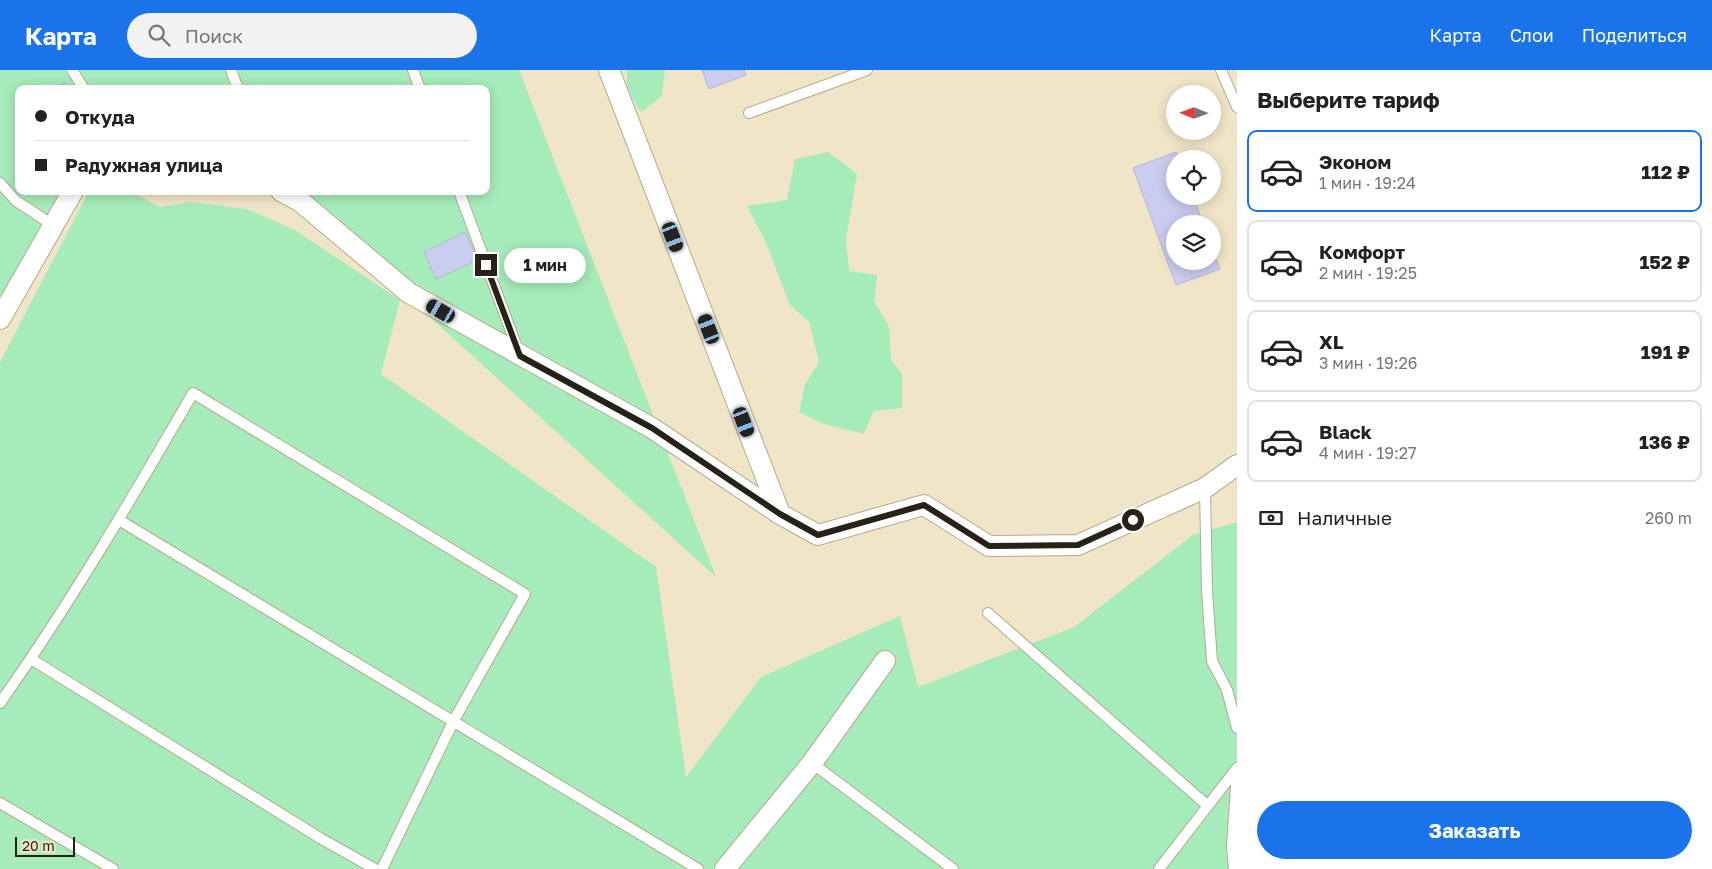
<!DOCTYPE html>
<html lang="ru">
<head>
<meta charset="utf-8">
<style>
	body { margin:0; font-family:"Golos Text",sans-serif; background:#f2f2f2; color:#222; height:100vh; display:flex; flex-direction:column; font-size:19px; white-space:nowrap }
	* { box-sizing:border-box; margin:0 }
	p { font-size:16px; color:#767676 }
	.icon { flex:none; width:28px; height:28px; fill:none; stroke:currentColor; stroke-width:2; stroke-linecap:round; stroke-linejoin:round }
	.map { position:relative; flex:1; overflow:hidden }
	.details { display:flex; flex-direction:column; background:#fff; width:475px }
	.details>* { flex:none }
	.top-card { position:absolute; left:15px; top:15px; width:475px; height:110px; border-radius:10px; box-shadow:0 2px 12px #0003; display:grid; align-content:center; height:110px; padding:0 20px; background:#fff }
	.needle { width:32px; rotate:271deg }
	.fabs { position:absolute; left:1166px; top:15px; display:grid; gap:10px }
	.fabs a { display:grid; place-items:center; width:55px; height:55px; border-radius:50%; background:#fff; box-shadow:0 2px 12px #0003; font-size:25px }
	.scale { position:absolute; left:15px; bottom:12px; width:60px; box-sizing:border-box; padding-left:5px; border:2px solid #262217; border-top:0; font-size:14px; line-height:18px; white-space:nowrap; color:#262217; -webkit-text-stroke:4px #f1e5c7; paint-order:stroke }
	.end { position:absolute; width:22px; height:22px; margin:-11px; border:6px solid #262217; background:#fff; box-shadow:0 0 0 2px #fff }
	.from { border-radius:50% }
	.bubble { position:absolute; height:35px; border-radius:18px; background:#fff; box-shadow:0 2px 12px #0003; font-size:16px; font-weight:700; line-height:35px; text-align:center }
	.car { position:absolute; width:15px; height:30px; margin:-15px -8px; border-radius:6px; box-shadow:0 0 4px 1px #0007; background:linear-gradient(#222 24%,#8ab4d8 0 40%,#222 0 76%,#8ab4d8 0 86%,#222 0) }
	.top-card b { display:flex; align-items:center; gap:18px; height:48px; font-size:19px }
	.top-card b+b { border-top:1px solid #e0e0e0 }
	.top-card i { width:12px; height:12px; background:#222 }
	ul { padding:0; list-style:none }
	li { display:flex; align-items:center; gap:15px; height:82px; margin:0 10px 8px; padding:0 10px; border:2px solid #e0e0e0; border-radius:10px }
	li div { flex:1 }
	li b { display:block; font-size:19px }
	li em { font-style:normal; font-weight:700 }
	li.active { border-color:#1a73e8 }
	li>.icon { width:45px; height:45px; stroke-width:1.5 }
	h2 { padding:0 20px; font-size:22px; line-height:60px }
	.pay { display:flex; align-items:center; gap:12px; height:55px; padding:0 20px; font-size:19px }
	.pay p { margin-inline-start:auto }
	.button { display:flex; gap:10px; margin-top:auto; padding:10px 20px }
	.button a { flex:1; height:58px; border-radius:30px; background:#1a73e8; color:#fff; font-size:20px; font-weight:700; line-height:58px; text-align:center }
	header { display:flex; align-items:center; gap:30px; box-sizing:border-box; height:70px; padding:0 25px; background:#1a73e8; color:#fff }
	header strong { font-size:24px }
	nav { display:flex; gap:28px; margin-inline-start:auto; font-size:18px }
	.search { width:350px; height:45px; background:#f2f2f2; display:flex; align-items:center; gap:12px; box-sizing:border-box; padding:0 18px; border-radius:28px; color:#767676; font-size:19px }
	main { display:flex; flex:1; min-height:0 }
	.map>svg:first-child { display:block }
	.green { fill:#a6ebba }
	.building { fill:#caccf0; stroke:#b3b5d2 }
	.lines { fill:none; stroke-linecap:round; stroke-linejoin:round }
	.service-casing { stroke:#b5aa8d; stroke-width:12 }
	.minor-casing { stroke:#b5aa8d; stroke-width:22 }
	.service { stroke:#fff; stroke-width:10 }
	.minor { stroke:#fff; stroke-width:20 }
	.route { stroke:#262217; stroke-width:6 }
</style>
</head>
<body>
<header>
<strong>Карта</strong>
<div class="search"><svg class="icon" aria-label="search" viewBox="0 0 24 24"><circle cx="10" cy="10" r="6"/><path d="M15 15l6 6"/></svg>Поиск</div>
<nav><a>Карта</a><a>Слои</a><a>Поделиться</a></nav>
</header>
<main>
<div class="map">
<svg width="1237" height="799" viewBox="0 0 1237 799">
	<rect width="100%" height="100%" fill="#f1e5c7"/>
	<path class="green" d="M0,0H519L716,507L291,121H486V19H19V121H61L0,239Z
		M627,0H665L662,26L641,42L627,20Z
		M828,82L857,104L846,169L849,201L877,205L874,231L889,257L891,290L902,304V338L874,341L864,364L824,354L799,342L805,314L819,292L809,252L790,235L764,168L747,136L787,130L795,89Z
		M89,121H130L160,137L191,132L247,139L295,160L400,230L381,304L656,497L686,707L761,607L900,546L918,617L1074,557L1193,465L1237,452V799H0V292Z"/>
	<path class="building" d="M702,0H744L746,5L709,19Z
		M65,13L68,19H53Z
		M1176,82L1179,89H1175V126H1193L1203,154H1175V191H1212V179L1220,199L1176,215L1133,98Z
		M465,162L478,190L436,209L424,182Z"/>
	<g class="lines">
		<g class="service-casing">
			<path id="service" d="M72,0L84,19
				M231,0L238,19
				M413,0L420,19
				M1221,0L1237,37
				M749,43L867,0
				M0,113L15,130L54,156
				M459,121L519,283
				M1205,418L1207,521L1212,591L1227,620L1237,658
				M119,450L698,799
				M988,543L1208,736
				M31,589L320,768L375,799
				M0,633C70,534 132,428 193,323L525,524L454,650L382,799
				M812,693L953,799
				M0,733L113,799
				M1159,799L1237,698
				M1234,799L1232,777L1237,700"/>
		</g>
		<g class="minor-casing">
			<path id="minor" d="M609,0L780,444
				M281,121L301,132L409,223L652,358L780,444L818,465L924,435L989,476L1078,475L1205,418L1237,395
				M0,249L73,121
				M725,799L812,693L885,591"/>
		</g>
		<use href="#service" class="service"/>
		<use href="#minor" class="minor"/>
	</g>
	<g class="lines">
		<path class="route" d="M486,195L520,286L652,358L780,444L818,465L924,435L989,476L1078,475L1133,450"/>
	</g>
</svg>
<div class="fabs">
<a><svg class="needle" viewBox="-14 -14 28 28"><path d="M0-13l5 13h-10z" fill="#e53935"/><path d="M0 13l5-13h-10z" fill="#767676"/></svg></a>
<a><svg class="icon" aria-label="locate" viewBox="0 0 24 24"><circle cx="12" cy="12" r="6"/><path d="M12 2v4M12 18v4M2 12h4M18 12h4"/></svg></a>
<a><svg class="icon" aria-label="layers" viewBox="0 0 24 24"><path d="M12 4l9 5-9 5-9-5zM3 14l9 5 9-5"/></svg></a>
</div>
<div class="scale">20 m</div>
<i class="end from" style="left:1133px;top:450px"></i>
<i class="end" style="left:486px;top:195px"></i>
<div class="bubble" style="left:504px;top:178px;width:82px">1 мин</div>
<i class="car" style="left:673px;top:167px;rotate:159deg"></i>
<i class="car" style="left:441px;top:241px;rotate:300deg"></i>
<i class="car" style="left:709px;top:259px;rotate:339deg"></i>
<i class="car" style="left:744px;top:352px;rotate:159deg"></i>
<div class="top-card">
<b><i class="from"></i>Откуда</b>
<b><i></i>Радужная улица</b>
</div>
</div>
<section class="details">
<h2>Выберите тариф</h2>
<ul>
<li class="active"><svg class="icon" aria-label="car" viewBox="0 0 24 24"><path d="M5 17H2v-5l4-1 3-4h7l3 4 3 1v5h-3M9 17h6M6 11h13"/><circle cx="7" cy="17" r="2"/><circle cx="17" cy="17" r="2"/></svg><div><b>Эконом</b><p>1 мин · 19:24</p></div><em>112 ₽</em></li>
<li><svg class="icon" aria-label="car" viewBox="0 0 24 24"><path d="M5 17H2v-5l4-1 3-4h7l3 4 3 1v5h-3M9 17h6M6 11h13"/><circle cx="7" cy="17" r="2"/><circle cx="17" cy="17" r="2"/></svg><div><b>Комфорт</b><p>2 мин · 19:25</p></div><em>152 ₽</em></li>
<li><svg class="icon" aria-label="car" viewBox="0 0 24 24"><path d="M5 17H2v-5l4-1 3-4h7l3 4 3 1v5h-3M9 17h6M6 11h13"/><circle cx="7" cy="17" r="2"/><circle cx="17" cy="17" r="2"/></svg><div><b>XL</b><p>3 мин · 19:26</p></div><em>191 ₽</em></li>
<li><svg class="icon" aria-label="car" viewBox="0 0 24 24"><path d="M5 17H2v-5l4-1 3-4h7l3 4 3 1v5h-3M9 17h6M6 11h13"/><circle cx="7" cy="17" r="2"/><circle cx="17" cy="17" r="2"/></svg><div><b>Black</b><p>4 мин · 19:27</p></div><em>136 ₽</em></li>
</ul>
<div class="pay"><svg class="icon" aria-label="cash" viewBox="0 0 24 24"><path d="M3 7h18v10H3z"/><circle cx="12" cy="12" r="2"/></svg>Наличные<p>260 m</p></div>
<div class="button"><a>Заказать</a></div>
</section>
</main>
</body>
</html>
